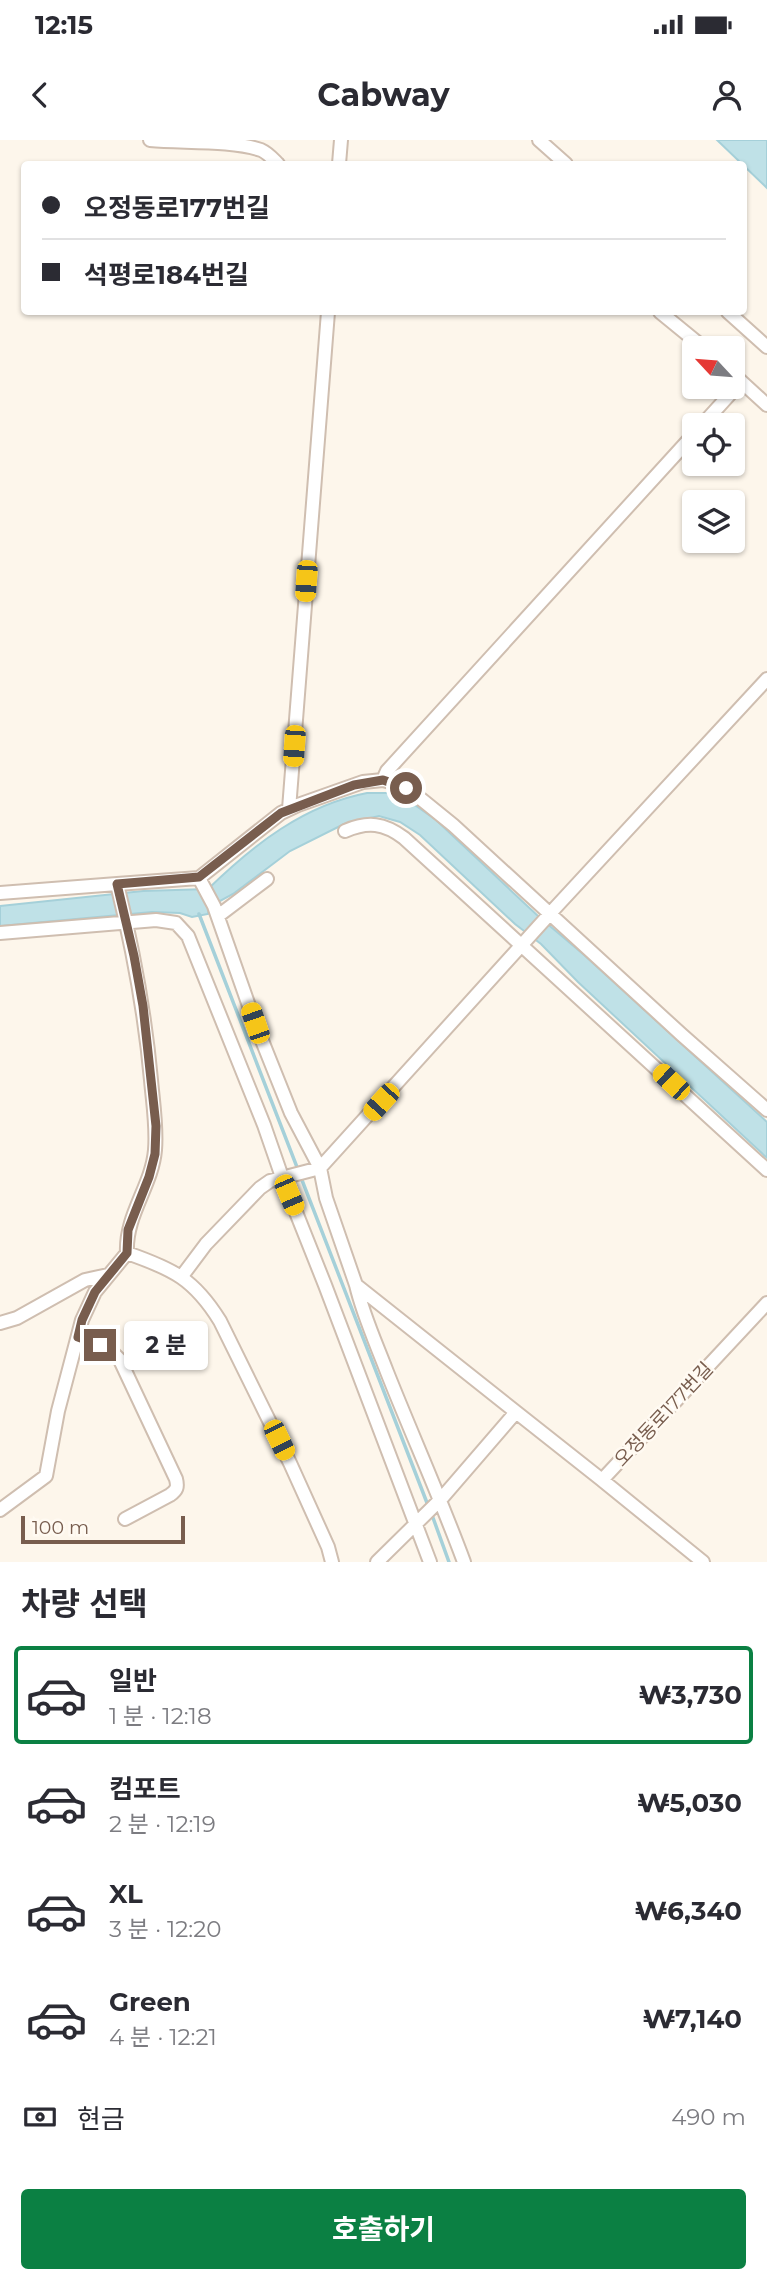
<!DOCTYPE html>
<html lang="ko">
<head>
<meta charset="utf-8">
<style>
	body { margin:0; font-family:Montserrat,"Noto Sans KR",sans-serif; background:#f2f2f3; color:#2b2b33; height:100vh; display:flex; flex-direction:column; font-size:26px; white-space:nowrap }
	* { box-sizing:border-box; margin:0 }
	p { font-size:23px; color:#7c7c81 }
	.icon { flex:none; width:38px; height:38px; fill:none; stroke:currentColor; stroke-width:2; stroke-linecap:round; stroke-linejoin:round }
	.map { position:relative; height:1422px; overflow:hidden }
	.drawer { display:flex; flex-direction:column; background:#fff; flex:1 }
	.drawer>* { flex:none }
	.hud { position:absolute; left:21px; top:21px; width:726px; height:154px; border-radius:7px; box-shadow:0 2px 5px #0004; display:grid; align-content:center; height:154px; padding:0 21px; background:#fff }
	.needle { width:46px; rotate:296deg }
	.buttons { position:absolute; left:682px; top:196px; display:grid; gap:14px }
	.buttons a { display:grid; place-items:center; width:63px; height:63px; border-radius:7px; background:#fff; box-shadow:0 2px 5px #0004; font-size:35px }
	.scale { position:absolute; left:21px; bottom:18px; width:164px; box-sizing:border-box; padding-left:7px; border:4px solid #785d4e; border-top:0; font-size:19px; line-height:24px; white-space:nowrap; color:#785d4e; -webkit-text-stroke:5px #fffaf2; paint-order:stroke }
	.end { position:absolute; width:32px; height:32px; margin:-16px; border:9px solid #785d4e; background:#fff; box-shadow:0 0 0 4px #fff }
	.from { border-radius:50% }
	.bubble { position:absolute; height:49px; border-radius:7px; background:#fff; box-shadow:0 2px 5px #0004; font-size:23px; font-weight:700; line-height:49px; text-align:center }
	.car { position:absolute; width:21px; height:42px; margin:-21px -10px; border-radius:9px; box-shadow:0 0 5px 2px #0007; background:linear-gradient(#f5c518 24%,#345 0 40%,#f5c518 0 76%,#345 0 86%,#f5c518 0) }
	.hud b { display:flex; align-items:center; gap:24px; height:66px; font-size:26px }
	.hud b+b { border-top:2px solid #e1e1e2 }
	.hud i { width:18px; height:18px; background:#2b2b33 }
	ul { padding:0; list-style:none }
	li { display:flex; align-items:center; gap:21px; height:98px; margin:0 14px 10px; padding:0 7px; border:4px solid transparent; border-radius:7px }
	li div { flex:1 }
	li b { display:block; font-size:26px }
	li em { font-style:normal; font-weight:700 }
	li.selected { border-color:#0b8043 }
	li>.icon { width:63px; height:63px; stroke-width:1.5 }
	h2 { padding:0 21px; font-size:32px; line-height:84px }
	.pay { display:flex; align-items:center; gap:18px; height:77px; padding:0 21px; font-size:26px }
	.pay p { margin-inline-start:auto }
	.action { display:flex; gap:14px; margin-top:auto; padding:14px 21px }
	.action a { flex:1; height:80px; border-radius:7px; background:#0b8043; color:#fff; font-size:28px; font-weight:700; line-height:80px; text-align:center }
	.status { display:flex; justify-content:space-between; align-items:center; height:49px; padding:0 35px; background:#fff; direction:ltr }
	.status svg { height:19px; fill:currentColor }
	header { display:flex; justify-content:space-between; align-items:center; height:91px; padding:0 21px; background:#fff; font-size:32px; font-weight:700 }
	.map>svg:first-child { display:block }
	.water { fill:#bfe1e7; stroke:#a5d0d9; stroke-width:2 }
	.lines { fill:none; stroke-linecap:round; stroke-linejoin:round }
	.stream { stroke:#a5d0d9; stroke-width:3.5 }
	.minor-casing { stroke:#cfbeb0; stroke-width:16 }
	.minor { stroke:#fff; stroke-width:12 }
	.route { stroke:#785d4e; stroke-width:9 }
	.labels { text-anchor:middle; stroke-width:5; stroke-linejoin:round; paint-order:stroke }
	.street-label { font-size:19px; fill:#785d4e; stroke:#fffaf2 }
</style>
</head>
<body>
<div class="status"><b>12:15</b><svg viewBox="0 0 49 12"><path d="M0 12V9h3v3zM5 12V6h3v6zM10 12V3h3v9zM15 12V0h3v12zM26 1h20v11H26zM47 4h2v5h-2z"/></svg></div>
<header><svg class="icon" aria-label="back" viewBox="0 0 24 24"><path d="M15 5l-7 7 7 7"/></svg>Cabway<svg class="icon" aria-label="person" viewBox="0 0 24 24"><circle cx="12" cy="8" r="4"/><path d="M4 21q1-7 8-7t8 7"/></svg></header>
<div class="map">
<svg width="767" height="1422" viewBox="0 0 767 1422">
	<rect width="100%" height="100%" fill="#fdf6eb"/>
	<path class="water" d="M717,0H767V48Z
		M367,653H387L402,656L436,680L538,776L583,814L767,982V1018L578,842L541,804L515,784L420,695L400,682L379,676L344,684L290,711L233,754L209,767L208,774L192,777L180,773L152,772L0,786V766L143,751L208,749C253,705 304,665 367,653Z"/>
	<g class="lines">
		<path class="stream" d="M199,774L429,1368
			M432,1375L449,1422"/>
		<g class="minor-casing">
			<path id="minor" d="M150,0C183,3 231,0 261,10C268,13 273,19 278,24
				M539,0L566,24
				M339,24L341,0
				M660,172L704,208
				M728,172L767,207
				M733,234L767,265
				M702,285L741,242
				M383,640L387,631L695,293
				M289,669L328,172
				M345,691C368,681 384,683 404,698L767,1030
				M199,738L214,766L255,883L291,973L320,1028L326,1058L356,1145L516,1272
				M0,753L117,744
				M218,776L267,739
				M0,793L156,780L176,783L188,796L264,985L282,1037L325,1145L430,1422
				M182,1136L206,1104L260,1048L270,1041L320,1028L556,767L767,539
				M356,1145C363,1175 376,1203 387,1232C412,1295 440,1357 464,1422
				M0,1183L17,1178L85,1140L108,1135
				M78,1197L109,1209L120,1220L176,1339C178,1347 177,1350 170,1355L125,1379
				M602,1340L703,1422
				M0,1370L46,1336L58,1271L82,1180L95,1152L127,1113
				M332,1422L328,1407L290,1323L220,1181C194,1139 173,1129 127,1113C125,1075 152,1046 155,1010C157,987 153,963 151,940C145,873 133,809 117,744L199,738L281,673L298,665L363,642L383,640L394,643L416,655L453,685L682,895L767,970
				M377,1422L441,1359L516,1272L602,1340L767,1163"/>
		</g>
		<use href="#minor" class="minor"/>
	</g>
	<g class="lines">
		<path class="route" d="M100,1205L78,1197L82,1180L95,1152L127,1113L128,1090L149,1037L155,1014L156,986L143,866L134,816L117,744L199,737L281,673L354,645L383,640L406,648"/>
	</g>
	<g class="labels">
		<g class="street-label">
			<text transform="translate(663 1274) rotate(-47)" y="7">오정동로177번길</text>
		</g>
	</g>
</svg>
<div class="buttons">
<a><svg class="needle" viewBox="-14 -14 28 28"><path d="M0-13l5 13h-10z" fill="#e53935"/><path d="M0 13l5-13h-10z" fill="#7c7c81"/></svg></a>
<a><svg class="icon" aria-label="locate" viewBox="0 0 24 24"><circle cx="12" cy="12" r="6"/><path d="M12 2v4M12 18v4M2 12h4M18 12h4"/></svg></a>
<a><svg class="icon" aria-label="layers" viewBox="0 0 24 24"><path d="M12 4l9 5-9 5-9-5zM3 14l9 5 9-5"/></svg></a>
</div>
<div class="scale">100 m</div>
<i class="end from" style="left:406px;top:648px"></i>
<i class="end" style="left:100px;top:1205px"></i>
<div class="bubble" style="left:124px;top:1181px;width:84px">2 분</div>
<i class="car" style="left:306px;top:441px;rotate:184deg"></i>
<i class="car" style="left:294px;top:606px;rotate:184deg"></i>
<i class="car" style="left:255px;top:883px;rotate:341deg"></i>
<i class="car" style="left:671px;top:942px;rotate:313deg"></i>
<i class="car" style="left:381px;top:962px;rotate:222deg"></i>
<i class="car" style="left:289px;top:1055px;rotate:157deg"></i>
<i class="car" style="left:279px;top:1300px;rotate:154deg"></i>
<div class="hud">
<b><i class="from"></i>오정동로177번길</b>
<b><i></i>석평로184번길</b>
</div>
</div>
<section class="drawer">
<h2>차량 선택</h2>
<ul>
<li class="selected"><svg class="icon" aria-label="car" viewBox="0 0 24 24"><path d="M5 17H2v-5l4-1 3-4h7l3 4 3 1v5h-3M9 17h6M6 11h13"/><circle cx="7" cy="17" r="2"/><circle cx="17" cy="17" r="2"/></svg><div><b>일반</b><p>1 분 · 12:18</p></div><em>₩3,730</em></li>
<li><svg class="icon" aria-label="car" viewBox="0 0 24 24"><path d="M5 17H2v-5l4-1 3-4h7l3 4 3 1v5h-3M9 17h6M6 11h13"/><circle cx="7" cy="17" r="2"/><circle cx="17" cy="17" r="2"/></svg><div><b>컴포트</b><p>2 분 · 12:19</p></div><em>₩5,030</em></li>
<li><svg class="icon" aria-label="car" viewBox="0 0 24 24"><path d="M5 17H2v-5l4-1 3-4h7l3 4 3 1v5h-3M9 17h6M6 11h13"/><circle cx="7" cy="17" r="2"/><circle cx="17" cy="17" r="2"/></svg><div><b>XL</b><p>3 분 · 12:20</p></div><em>₩6,340</em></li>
<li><svg class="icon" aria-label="car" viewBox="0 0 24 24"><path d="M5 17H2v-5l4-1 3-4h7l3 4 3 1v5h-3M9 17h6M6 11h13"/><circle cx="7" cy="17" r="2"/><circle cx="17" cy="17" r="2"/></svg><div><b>Green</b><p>4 분 · 12:21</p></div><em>₩7,140</em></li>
</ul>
<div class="pay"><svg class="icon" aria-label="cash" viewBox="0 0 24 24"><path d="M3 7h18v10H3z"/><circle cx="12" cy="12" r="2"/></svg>현금<p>490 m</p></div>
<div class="action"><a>호출하기</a></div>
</section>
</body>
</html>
